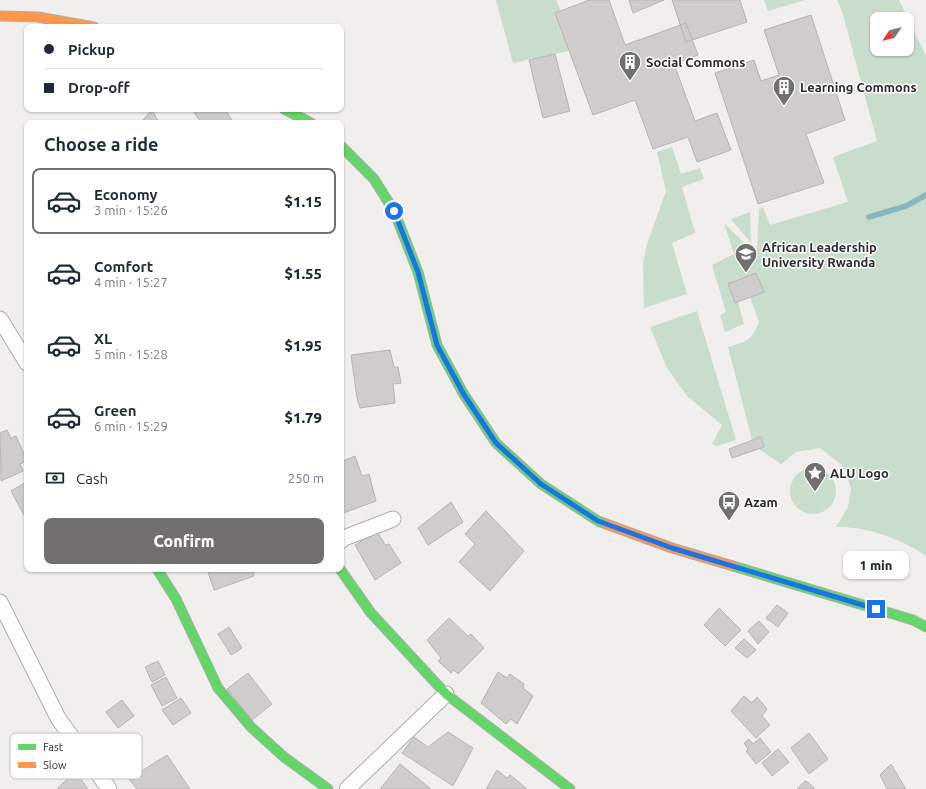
<!DOCTYPE html>
<html lang="en">
<head>
<meta charset="utf-8">
<style>
	body { margin:0; font-family:Ubuntu,sans-serif; background:#f6f6f7; color:#1f2937; height:100vh; display:flex; flex-direction:column; font-size:15px; white-space:nowrap }
	* { box-sizing:border-box; margin:0 }
	p { font-size:13px; color:#747a83 }
	.icon { flex:none; width:22px; height:22px; fill:none; stroke:currentColor; stroke-width:2; stroke-linecap:round; stroke-linejoin:round }
	.map { position:relative; flex:1; overflow:hidden }
	.side { position:absolute; left:24px; top:120px; width:320px; height:452px; display:flex; flex-direction:column; background:#fff; border-radius:8px; box-shadow:0 1px 3px #0004 }
	.side>* { flex:none }
	.guide { position:absolute; left:24px; top:24px; width:320px; height:88px; border-radius:8px; box-shadow:0 1px 3px #0004; display:grid; align-content:center; height:88px; padding:0 20px; background:#fff }
	.needle { width:26px; rotate:235deg }
	.controls { position:absolute; left:870px; top:12px; display:grid; gap:8px }
	.controls a { display:grid; place-items:center; width:44px; height:44px; border-radius:8px; background:#fff; box-shadow:0 1px 3px #0004; font-size:20px }
	.end { position:absolute; width:18px; height:18px; margin:-9px; border:5px solid #1a73e8; background:#fff; box-shadow:0 0 0 2px #fff }
	.from { border-radius:50% }
	.bubble { position:absolute; height:28px; border-radius:8px; background:#fff; box-shadow:0 1px 3px #0004; font-size:13px; font-weight:800; line-height:28px; text-align:center }
	.guide b { display:flex; align-items:center; gap:14px; height:38px; font-size:15px }
	.guide b+b { border-top:1px solid #e0e1e3 }
	.guide i { width:10px; height:10px; background:#1f2937 }
	ul { padding:0; list-style:none }
	li { display:flex; align-items:center; gap:12px; height:66px; margin:0 8px 6px; padding:0 12px; border:2px solid transparent; border-radius:8px }
	li div { flex:1 }
	li b { display:block; font-size:15px }
	li em { font-style:normal; font-weight:800 }
	li.selected { border-color:#72706e }
	li>.icon { width:36px; height:36px; stroke-width:1.5 }
	h2 { padding:0 20px; font-size:18px; line-height:48px }
	.pay { display:flex; align-items:center; gap:10px; height:44px; padding:0 20px; font-size:15px }
	.pay p { margin-inline-start:auto }
	.action { display:flex; gap:8px; margin-top:auto; padding:8px 20px }
	.action a { flex:1; height:46px; border-radius:8px; background:#72706e; color:#fff; font-size:16px; font-weight:800; line-height:46px; text-align:center }
	.map>svg:first-child { display:block }
	.green { fill:#c8ddcb; fill-rule:evenodd }
	.lines { fill:none; stroke-linecap:round; stroke-linejoin:round }
	.stream { stroke:#87b6be; stroke-width:5.5 }
	.building { fill:#cfcdcc; stroke:#b6b4b3 }
	.street-casing { stroke:#afadac; stroke-width:17 }
	.fast-casing { stroke:#afadac; stroke-width:11 }
	.slow-casing { stroke:#afadac; stroke-width:11 }
	.street { stroke:#fdfdfc; stroke-width:15 }
	.fast { stroke:#63d668; stroke-width:9 }
	.slow { stroke:#ff974d; stroke-width:9 }
	.route { stroke:#1a73e8; stroke-width:5 }
	.labels { text-anchor:middle; stroke-width:3; stroke-linejoin:round; paint-order:stroke }
	.poi-label { font-size:13px; font-weight:bold; fill:#2d2c2a; stroke:#fff; text-anchor:start }
	.key { fill:#fff; stroke:#c0c0bf; stroke-width:1 }
	.key-label { font-size:11px; fill:#2d2c2a }
</style>
</head>
<body>
<div class="map">
<svg width="926" height="789" viewBox="0 0 926 789">
	<rect width="100%" height="100%" fill="#f1efed"/>
	<path class="green" d="M496,0H556L561,11L555,13L569,51L513,63Z
		M764,0H805L768,11Z
		M837,0H899L926,56V556C902,539 866,526 836,527L848,507L851,488L843,466L820,448L796,452L781,464L759,449L764,447L761,437L752,440L728,347C747,341 751,342 759,322L750,297L764,292L735,303L738,302L744,324L725,332L720,315L726,312L712,265L734,254L724,223L753,252L757,250L759,209L763,207L770,225L848,202L833,157L877,141L842,11ZM877,19H907V49H877Z
		M672,147L681,174L700,168L704,179L682,187L695,233L672,243L687,294L644,308L643,264L647,244L666,191L657,152Z
		M750,212L751,243L731,219Z
		M697,311L736,440L717,446L712,444L722,425L687,396L667,368L650,327Z
		M790 491a23 23 0 1 1 46 0a23 23 0 1 1-46 0Z"/>
	<g class="lines">
		<path class="stream" d="M869,217L906,206L926,195"/>
	</g>
	<path class="building" d="M589,0H609L625,45L686,23L698,55L674,64L695,121L717,113L731,150L697,162L688,137L653,149L635,100L593,115L555,13Z
		M629,0H664L633,13Z
		M672,0H740L747,22L686,42Z
		M811,15L845,120L806,134L824,183L758,204L715,73L754,60L761,81L779,75L764,30Z
		M555,54L570,111L543,118L529,60Z
		M192,109H225L234,123H201Z
		M152,110L159,123H140Z
		M756,273L764,292L735,303L728,284Z
		M390,350L394,367H398L401,383L393,384L395,403L360,408L357,398L351,355Z
		M7,430L11,438L16,436L27,461L20,464L23,471L1,481L0,433Z
		M761,437L764,447L732,458L729,449Z
		M341,455L343,461L355,456L362,476L369,474L376,501L341,514Z
		M26,482L27,519H26L11,491Z
		M451,502L463,522L428,545L418,528Z
		M486,511L524,551L490,591L459,562L475,544L465,534Z
		M377,531L385,545L389,544L401,563L375,580L355,545Z
		M207,569H252L254,576L214,590Z
		M777,605L788,613L778,627L766,618Z
		M719,608L741,630L725,646L704,625Z
		M449,618L468,636L471,634L484,648L458,674L454,670L451,673L438,661L441,658L427,640Z
		M759,621L769,632L758,644L748,631Z
		M229,627L242,648L231,655L218,634Z
		M744,639L756,650L747,658L735,648Z
		M158,661L165,675L152,682L145,667Z
		M498,672L507,678L510,674L524,684L523,688L533,696L517,724L511,719L506,724L481,703Z
		M248,673L272,704L252,720L227,689Z
		M166,677L177,698L162,706L151,685Z
		M744,696L752,703L757,697L767,709L762,716L770,725L756,738L731,711Z
		M181,698L191,713L173,725L162,710Z
		M122,700L134,716L118,728L106,712Z
		M448,732L473,748L453,786L402,753L414,737L428,747Z
		M809,733L828,759L809,774L791,748Z
		M760,738L771,752L756,764L746,751L748,749L744,743L749,739L753,744Z
		M778,749L789,762L772,776L762,763Z
		M167,755L190,789H137L129,779Z
		M400,764L431,789H380Z
		M891,764L906,789H887L880,775Z
		M497,770L507,778L510,775L527,789H486Z
		M75,771L88,789H57Z
		M805,781L809,783L815,789H797Z"/>
	<g class="lines">
		<g class="street-casing">
			<path id="street" d="M0,319L27,363
				M341,541L344,538L393,519
				M0,602L58,718L109,789
				M347,789L446,694"/>
		</g>
		<g class="fast-casing">
			<path id="fast" d="M284,109L311,123
				M341,146L374,179L394,211L418,272L437,345L463,393L496,443L541,484L598,521L606,524
				M733,566L913,620L926,627
				M157,569L176,599L218,688L251,727L284,757L328,789
				M340,569L371,613L446,694L570,789"/>
		</g>
		<g class="slow-casing">
			<path id="slow" d="M0,16L38,17L94,27
				M606,524L672,548L733,566"/>
		</g>
		<use href="#street" class="street"/>
		<use href="#fast" class="fast"/>
		<use href="#slow" class="slow"/>
	</g>
	<g class="lines">
		<path class="route" d="M394,211L418,272L437,345L463,393L496,443L541,484L598,521L672,548L876,609"/>
	</g>
	<defs>
		<g id="building-pin" transform="scale(1.15)"><path d="M0 17L-7.5 6A9.5 9.5 0 1 1 7.5 6Z" fill="#72706e" stroke="#fff"/><path d="M-4-6H4V6H1V3H-1V6H-4ZM-2.5-4.3h1.7v1.8h-1.7ZM.8-4.3h1.7v1.8H.8ZM-2.5-1h1.7V.8h-1.7ZM.8-1h1.7V.8H.8Z" fill="#fff"/></g>
		<g id="university-pin" transform="scale(1.15)"><path d="M0 17L-7.5 6A9.5 9.5 0 1 1 7.5 6Z" fill="#72706e" stroke="#fff"/><path d="M0-5L7-2L0 1L-7-2ZM-4 1L0 2.5L4 1V4Q0 6-4 4Z" fill="#fff"/></g>
		<g id="sight-pin" transform="scale(1.15)"><path d="M0 17L-7.5 6A9.5 9.5 0 1 1 7.5 6Z" fill="#72706e" stroke="#fff"/><path d="M0-6L1.8-2.2L6-1.7L2.9 1.2L3.7 5.4L0 3.3L-3.7 5.4L-2.9 1.2L-6-1.7L-1.8-2.2Z" fill="#fff"/></g>
		<g id="bus-pin" transform="scale(1.15)"><path d="M0 17L-7.5 6A9.5 9.5 0 1 1 7.5 6Z" fill="#72706e" stroke="#fff"/><path d="M-5-6H5V4H4V6H2V4H-2V6H-4V4H-5ZM-3.5-4V0h7V-4ZM-3.5 1.2v1.5H-2V1.2ZM2 1.2v1.5H3.5V1.2Z" fill="#fff"/></g>
	</defs>
	<g fill-rule="evenodd">
		<use href="#building-pin" x="630" y="62"/>
		<use href="#building-pin" x="784" y="87"/>
		<use href="#university-pin" x="746" y="254"/>
		<use href="#sight-pin" x="815" y="473"/>
		<use href="#bus-pin" x="729" y="502"/>
	</g>
	<g class="labels">
		<g class="poi-label">
			<text x="646" y="67">Social Commons</text>
			<text x="800" y="92">Learning Commons</text>
			<text x="762" y="252">African Leadership<tspan x="762" dy="15">University Rwanda</tspan></text>
			<text x="830" y="478">ALU Logo</text>
			<text x="744" y="507">Azam</text>
		</g>
	</g>
	<rect x="10" y="733" width="132" height="46" rx="6" class="key"/>
	<rect x="18" y="744" width="18" height="6" fill="#63d668"/>
	<rect x="18" y="762" width="18" height="6" fill="#ff974d"/>
	<g class="key-label">
		<text x="43" y="751">Fast</text>
		<text x="43" y="769">Slow</text>
	</g>
</svg>
<div class="controls">
<a><svg class="needle" viewBox="-14 -14 28 28"><path d="M0-13l5 13h-10z" fill="#e53935"/><path d="M0 13l5-13h-10z" fill="#747a83"/></svg></a>
</div>
<i class="end from" style="left:394px;top:211px"></i>
<i class="end" style="left:876px;top:609px"></i>
<div class="bubble" style="left:843px;top:551px;width:66px">1 min</div>
<div class="guide">
<b><i class="from"></i>Pickup</b>
<b><i></i>Drop-off</b>
</div>
<section class="side">
<h2>Choose a ride</h2>
<ul>
<li class="selected"><svg class="icon" aria-label="car" viewBox="0 0 24 24"><path d="M5 17H2v-5l4-1 3-4h7l3 4 3 1v5h-3M9 17h6M6 11h13"/><circle cx="7" cy="17" r="2"/><circle cx="17" cy="17" r="2"/></svg><div><b>Economy</b><p>3 min · 15:26</p></div><em>$1.15</em></li>
<li><svg class="icon" aria-label="car" viewBox="0 0 24 24"><path d="M5 17H2v-5l4-1 3-4h7l3 4 3 1v5h-3M9 17h6M6 11h13"/><circle cx="7" cy="17" r="2"/><circle cx="17" cy="17" r="2"/></svg><div><b>Comfort</b><p>4 min · 15:27</p></div><em>$1.55</em></li>
<li><svg class="icon" aria-label="car" viewBox="0 0 24 24"><path d="M5 17H2v-5l4-1 3-4h7l3 4 3 1v5h-3M9 17h6M6 11h13"/><circle cx="7" cy="17" r="2"/><circle cx="17" cy="17" r="2"/></svg><div><b>XL</b><p>5 min · 15:28</p></div><em>$1.95</em></li>
<li><svg class="icon" aria-label="car" viewBox="0 0 24 24"><path d="M5 17H2v-5l4-1 3-4h7l3 4 3 1v5h-3M9 17h6M6 11h13"/><circle cx="7" cy="17" r="2"/><circle cx="17" cy="17" r="2"/></svg><div><b>Green</b><p>6 min · 15:29</p></div><em>$1.79</em></li>
</ul>
<div class="pay"><svg class="icon" aria-label="cash" viewBox="0 0 24 24"><path d="M3 7h18v10H3z"/><circle cx="12" cy="12" r="2"/></svg>Cash<p>250 m</p></div>
<div class="action"><a>Confirm</a></div>
</section>
</div>
</body>
</html>
